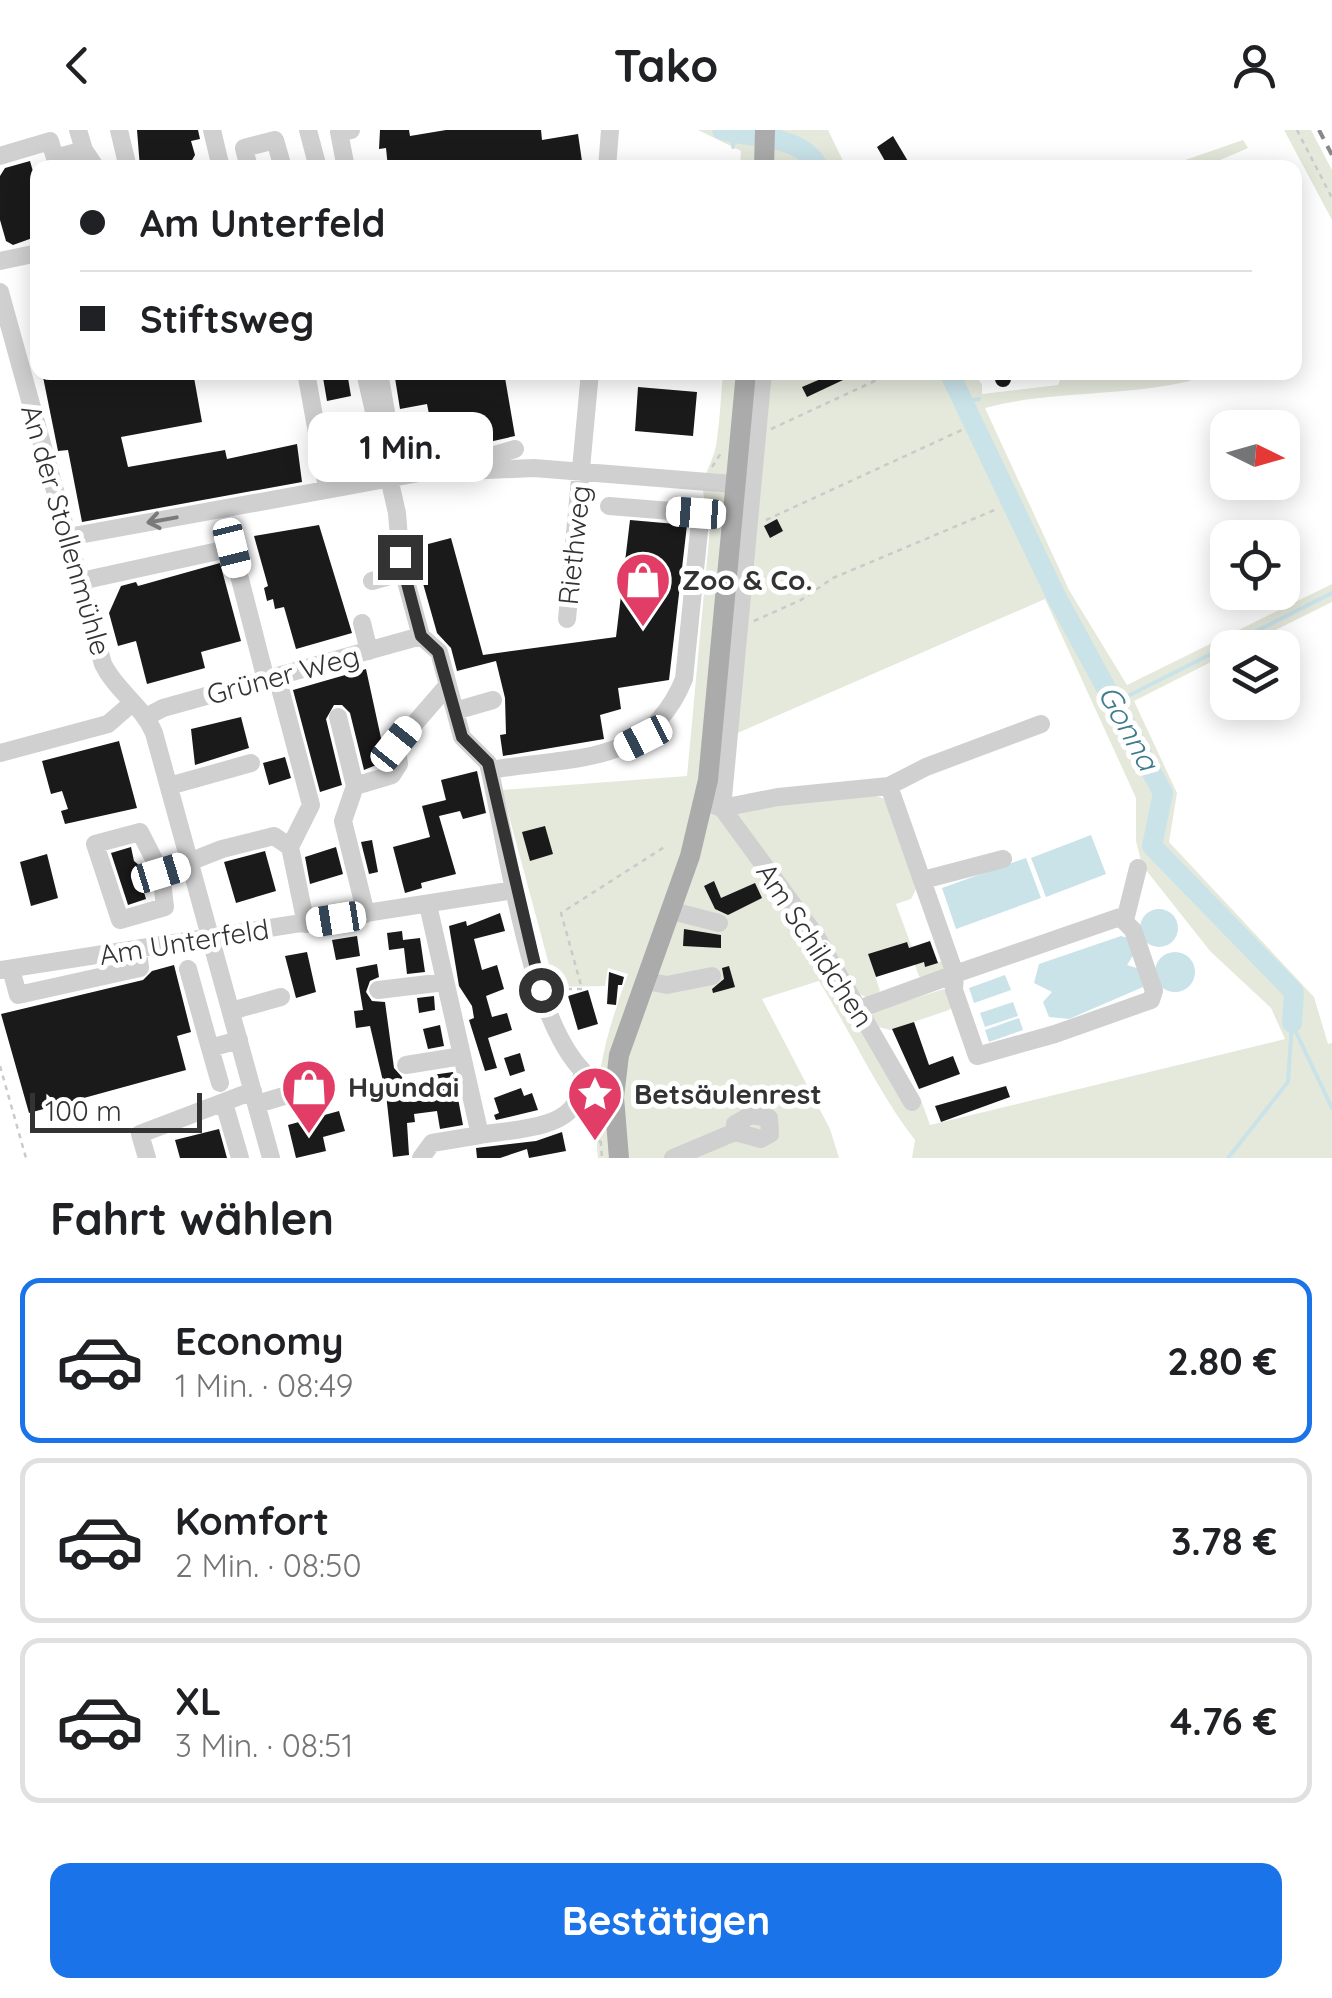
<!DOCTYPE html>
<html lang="de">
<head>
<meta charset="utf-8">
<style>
	body { margin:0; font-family:Quicksand,sans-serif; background:#f2f2f2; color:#202124; height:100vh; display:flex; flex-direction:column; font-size:38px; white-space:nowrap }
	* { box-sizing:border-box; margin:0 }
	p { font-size:32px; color:#757577 }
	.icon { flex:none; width:55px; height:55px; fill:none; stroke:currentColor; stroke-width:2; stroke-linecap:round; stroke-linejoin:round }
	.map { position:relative; height:1028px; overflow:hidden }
	.drawer { display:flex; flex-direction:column; background:#fff; flex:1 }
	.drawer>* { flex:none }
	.guide { position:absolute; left:30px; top:30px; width:1272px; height:220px; border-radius:20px; box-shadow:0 5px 25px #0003; display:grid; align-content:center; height:220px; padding:0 50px; background:#fff }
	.needle { width:65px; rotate:95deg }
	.tools { position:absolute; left:1210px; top:280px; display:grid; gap:20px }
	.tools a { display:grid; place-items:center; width:90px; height:90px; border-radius:20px; background:#fff; box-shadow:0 5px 25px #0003; font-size:50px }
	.scale { position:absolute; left:30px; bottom:25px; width:172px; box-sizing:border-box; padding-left:10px; border:5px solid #333; border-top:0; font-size:28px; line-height:35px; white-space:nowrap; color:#333; -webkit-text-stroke:8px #fff; paint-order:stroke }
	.end { position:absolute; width:45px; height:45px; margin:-22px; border:12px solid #333; background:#fff; box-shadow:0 0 0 5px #fff }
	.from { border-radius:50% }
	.bubble { position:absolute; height:70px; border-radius:20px; background:#fff; box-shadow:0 5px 25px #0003; font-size:32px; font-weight:700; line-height:70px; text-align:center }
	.car { position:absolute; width:30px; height:60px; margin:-30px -15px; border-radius:12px; box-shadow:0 0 8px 2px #0007; background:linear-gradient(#fff 24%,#345 0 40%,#fff 0 76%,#345 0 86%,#fff 0) }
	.guide b { display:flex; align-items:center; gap:35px; height:95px; font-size:38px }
	.guide b+b { border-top:2px solid #e0e0e0 }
	.guide i { width:25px; height:25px; background:#202124 }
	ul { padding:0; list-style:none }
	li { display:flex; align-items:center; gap:30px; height:165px; margin:0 20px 15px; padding:0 30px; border:5px solid #e0e0e0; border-radius:20px }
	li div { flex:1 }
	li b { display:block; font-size:38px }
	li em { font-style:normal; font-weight:700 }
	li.active { border-color:#1a73e8 }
	li>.icon { width:90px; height:90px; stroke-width:1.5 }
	h2 { padding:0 50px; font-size:45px; line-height:120px }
	.cta { display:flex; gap:20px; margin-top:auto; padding:20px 50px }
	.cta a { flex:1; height:115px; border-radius:20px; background:#1a73e8; color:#fff; font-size:40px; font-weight:700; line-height:115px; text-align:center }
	header { display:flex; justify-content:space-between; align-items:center; height:130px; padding:0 50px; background:#fff; font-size:45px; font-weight:700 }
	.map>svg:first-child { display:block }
	.green { fill:#e5e9dc; fill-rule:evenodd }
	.water { fill:#c9e3e9 }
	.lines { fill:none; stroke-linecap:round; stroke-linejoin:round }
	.stream { stroke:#c9e3e9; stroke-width:4 }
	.river { stroke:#c9e3e9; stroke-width:20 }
	.building { fill:#1a1a1a }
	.path { stroke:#cacaca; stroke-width:2.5; stroke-dasharray:5 5; stroke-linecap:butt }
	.minor { stroke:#d0d0d0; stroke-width:18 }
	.major { stroke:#ababab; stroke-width:20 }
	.rail { stroke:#888; stroke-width:4; stroke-dasharray:10 8; stroke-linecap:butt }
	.oneway { stroke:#7a7a7a }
	.route { stroke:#333; stroke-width:12 }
	.labels { text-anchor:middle; stroke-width:10; stroke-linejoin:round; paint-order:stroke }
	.street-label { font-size:28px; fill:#333; stroke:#fff }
	.poi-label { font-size:28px; font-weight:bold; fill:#333; stroke:#fff; text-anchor:start }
	.water-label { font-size:30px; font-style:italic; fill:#3f7c8d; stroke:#fff }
</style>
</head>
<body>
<header><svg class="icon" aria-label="back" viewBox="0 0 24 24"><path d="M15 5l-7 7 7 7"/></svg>Tako<svg class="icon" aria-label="person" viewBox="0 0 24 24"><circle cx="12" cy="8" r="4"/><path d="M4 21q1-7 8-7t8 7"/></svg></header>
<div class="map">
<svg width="1332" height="1028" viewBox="0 0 1332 1028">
	<rect width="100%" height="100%" fill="#fff"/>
	<path class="green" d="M698,0H828L846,37H740L741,21Z
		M1284,0H1311L1332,40V90Z
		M1243,10L1248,18L1204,37H1165Z
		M723,243H972L982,254V264L1058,255L1063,243H1194L1190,251C1123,267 1051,260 985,278L1069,460L1127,555L1332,454V472L1241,517L1228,518L1227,524L1134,571L1177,663L1169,712L1314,867L1328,914L1332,913V1028H912L915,1010C877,961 852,904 819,851L762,869L830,999L839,1028H598C591,956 604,910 628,844L608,838L605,856L555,857L502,660L687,646L711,387C692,349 713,342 717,309C720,287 721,265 723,243ZM1045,469L1136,668V711L1142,735L1210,821L1271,878L1285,909L930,995L921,970L875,896L890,900L949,880L954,875L947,858L872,882V888L855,862L870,869L880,861L868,824L906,812L919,846L925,850L946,842V830L925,837L919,820L911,815L896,774L911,769L919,753C912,733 901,685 888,672C868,651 759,675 733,683L728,650L733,605Z"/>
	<path class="water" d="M1091,705L1106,744L1046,767L1031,728Z
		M1026,728L1041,768L956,799L942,758Z
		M1140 798a19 19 0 1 1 38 0a19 19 0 1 1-38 0Z
		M1121,806L1128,808L1134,824L1127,835L1140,839L1143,857L1069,889L1049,887L1043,872L1052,862L1034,853L1039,834Z
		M1155 842a20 20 0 1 1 40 0a20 20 0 1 1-40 0Z
		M1005,845L1011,860L974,873L969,858Z
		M1013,872L1018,886L985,897L980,883Z
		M1019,888L1023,900L989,912L985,900Z"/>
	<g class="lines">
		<path class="stream" d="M775,10L781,0
			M733,17L734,3
			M962,272L979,269
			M1114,573L1332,463
			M1293,896L1332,978
			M1228,1028L1288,952L1292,893"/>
		<path class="river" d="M722,0C754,9 802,4 819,38
			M949,242L1055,464L1163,663L1152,716L1294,862L1292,893"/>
	</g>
	<path class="building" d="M137,0H198L200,9L191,11L195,25L191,32L140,38Z
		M380,0H409L410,6L446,0H541L542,10L578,4L583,38H388L386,18L379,19Z
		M893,6L912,38H889L877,17Z
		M30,31L34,45L38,44V106L13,115L6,111L0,90V46L5,38Z
		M995 249a8 8 0 1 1 16 0a8 8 0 1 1-16 0Z
		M42,242H193L202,292L121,307L128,337L225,320L227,329L297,314L302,352L82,392L68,320L58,321Z
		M322,242H347L351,266L327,271Z
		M394,242H504L515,306L449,321L436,319L427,274L400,279Z
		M837,242H860L807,267L802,257Z
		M638,257L697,262L693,306L635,301Z
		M777,389L783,401L770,408L764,396Z
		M630,390L687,395L669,550L618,558L621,579L600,585L604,609L503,626L500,605L506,604L505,568L496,531L457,541L451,518L437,503L413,418L451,408L483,525L616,507Z
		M319,395L352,503L296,519L284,477L275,479L273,469L267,471L264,458L268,456L254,406Z
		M220,433L241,511L201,522L205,538L147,554L136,511L118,516L109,483L121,456L136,452L138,456Z
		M366,539L386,631L364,640L350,583L342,575H334L326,589L342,655L320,662L293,560Z
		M241,587L249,618L195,635L191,599Z
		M119,611L137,678L65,694L61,681L68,679L62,661L51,664L42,631Z
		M285,627L291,648L269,655L263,633Z
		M477,641L486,683L463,689L460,681L439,686L456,744L421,753L422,758L405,763L393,717L430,707L422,676L446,670L441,650Z
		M545,696L553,724L530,731L522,702Z
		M372,710L378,742L369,744L361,712Z
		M131,717L134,731L146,741L141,752L146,769L128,775L111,723Z
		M336,717L343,744L310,754L305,727Z
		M265,721L276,761L236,773L224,732Z
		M47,724L58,768L31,776L20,732Z
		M714,751L721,768L755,753L762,768L728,785L715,779L704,756Z
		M500,783L505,801L474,809L482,840L497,835L504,859L486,866L492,887L507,883L512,900L488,908L497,938L485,941L469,890L474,888L472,876L459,856L449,796L466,791L467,796Z
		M684,799L721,805V818L683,816Z
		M402,801L403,810L420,808L425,842L407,844L404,818L389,820L387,803Z
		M357,806L360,826L336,830L332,810Z
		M930,811L938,833L925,837L924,832L876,847L868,824L907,812L909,818Z
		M307,822L316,862L296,868L285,826Z
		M377,834L379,847L370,851L366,862L372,871L385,872L394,938L402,947L407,972L435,969L432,945L453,942L463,995L440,999L437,981L414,984L415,992L407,993L409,1025L393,1027L386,964L370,896L356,898L354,881L363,880L356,838Z
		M174,835L191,902L177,906L186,940L29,983L1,884L143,850L152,841Z
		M729,836L735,857L713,863L712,859L724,849L722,838Z
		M609,842L624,847L622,855H618L616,875L607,874Z
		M588,860L598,894L578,900L568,866Z
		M434,866L435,880L419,883L417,868Z
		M914,892L929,935L953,926L960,944L919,959L892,899Z
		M440,895L444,916L428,919L423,899Z
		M520,923L525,941L510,946L504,928Z
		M1006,956L1010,967L941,992L935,976Z
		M521,958L524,966L532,963L538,980L496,990L494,985L499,983L494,968Z
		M339,981L345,1001L323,1007L326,1021L296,1028L288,995Z
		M219,999L227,1028H180L175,1010Z
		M562,1002L566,1021L529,1028L527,1019L500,1028H477L476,1018L536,1011Z"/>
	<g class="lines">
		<path class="path" d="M1297,0L1332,68
			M771,299L892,243
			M712,337L721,323
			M766,390L964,299
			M754,491L801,470L833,448L997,379
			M557,859H582L561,783L666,716
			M0,936L26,1028
			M585,984L600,1012
			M599,991L602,1028"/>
		<path class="minor" d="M119,0L128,38
			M212,0L221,38
			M308,0L318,38
			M84,20L96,38
			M0,26L50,11L55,28L84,20L78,0
			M249,38L244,18L275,10L283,38
			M346,38L339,2L351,0
			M607,38L610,0
			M0,131L38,123
			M0,162L103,534C116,561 143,576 154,603L271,1028
			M306,242L327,358
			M365,242L397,383L401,433L421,506L439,522L462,607L488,633C507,711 528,886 583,941C580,950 580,963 576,972C562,1000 507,1000 480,1005
			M763,242L722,678L778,667L889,656L926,637L1041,594
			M380,248L389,299
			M379,304L405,296L414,303L417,326L424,331L443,332
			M464,334L515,319
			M68,407L419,343L534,338L733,354
			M81,451L232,418L266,550
			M372,451L404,442
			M567,489L590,242
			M362,493L369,521
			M277,547L311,675L290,717
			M455,581L493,570
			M146,587L163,578L421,506
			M338,587L355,656
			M0,623L108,594L131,574
			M490,640C571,626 648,638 684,549L700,391L696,383L609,376
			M169,656L251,633
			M714,675L722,678L816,806L912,972
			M161,743L140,702L95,714L120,790L165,777L161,743L222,719L274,706L290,717L306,794
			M923,750L1003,729
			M672,781L719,793
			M366,784L343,691L355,656L392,645L399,634L396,615L448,555
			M1125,790L1138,738
			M11,839L18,865L140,838L138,819
			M188,839L210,918L239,910
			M0,840L514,760
			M646,851L667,855L712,846
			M378,860L445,852
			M859,879L955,844L954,860L977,926L1055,904L1151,870L1154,861L1133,800L1120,787L955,844L889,656
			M231,881L281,867
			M210,918L220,953
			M406,935L462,926
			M224,973L240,1028
			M257,974L321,955
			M147,1028L140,1004L253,961
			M421,1028L432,1013L480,1005L428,775
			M673,1028L735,1002L761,1009L770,1004L769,988L751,985L735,994V1002"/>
		<path class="major" d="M764,38L765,0
			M619,1028L614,967L619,925L690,726L708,650L746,242"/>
		<path class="rail" d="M1319,0L1332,25"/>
	</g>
	<defs><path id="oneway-shaft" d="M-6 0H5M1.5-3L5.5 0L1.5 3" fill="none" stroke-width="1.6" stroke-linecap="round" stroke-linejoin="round" transform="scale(2.5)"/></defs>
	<use class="oneway" href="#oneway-shaft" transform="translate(162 390) rotate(170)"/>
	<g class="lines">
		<path class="route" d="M400,427L421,506L438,522L462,607L488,633L541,860"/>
	</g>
	<defs>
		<g id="shop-pin" transform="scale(2.875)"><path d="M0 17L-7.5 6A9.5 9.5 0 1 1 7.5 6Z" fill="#e13d66" stroke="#fff"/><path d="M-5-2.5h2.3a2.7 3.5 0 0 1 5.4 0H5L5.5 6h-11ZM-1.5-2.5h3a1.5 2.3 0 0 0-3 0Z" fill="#fff"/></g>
		<g id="sight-pin" transform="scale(2.875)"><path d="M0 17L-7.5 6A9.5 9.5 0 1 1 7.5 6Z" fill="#e13d66" stroke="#fff"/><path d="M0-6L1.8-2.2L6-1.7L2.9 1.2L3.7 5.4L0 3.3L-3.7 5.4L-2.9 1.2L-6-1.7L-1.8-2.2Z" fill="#fff"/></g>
	</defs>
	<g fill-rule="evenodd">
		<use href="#shop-pin" x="643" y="450"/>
		<use href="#shop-pin" x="309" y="957"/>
		<use href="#sight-pin" x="595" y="964"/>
	</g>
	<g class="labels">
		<g class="street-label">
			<text transform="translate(66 400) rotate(74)" y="10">An der Stollenmühle</text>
			<text transform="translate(574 415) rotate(-84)" y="10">Riethweg</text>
			<text transform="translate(283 545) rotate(-15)" y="10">Grüner Weg</text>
			<text transform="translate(184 812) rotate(-9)" y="10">Am Unterfeld</text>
			<text transform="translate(815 815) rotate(57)" y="10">Am Schildchen</text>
		</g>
		<g class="poi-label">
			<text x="682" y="460">Zoo &amp; Co.</text>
			<text x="348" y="967">Hyundai</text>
			<text x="634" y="974">Betsäulenrest</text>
		</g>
		<g class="water-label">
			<text transform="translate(1128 598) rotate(61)" y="10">Gonna</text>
		</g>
	</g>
</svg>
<div class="tools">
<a><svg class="needle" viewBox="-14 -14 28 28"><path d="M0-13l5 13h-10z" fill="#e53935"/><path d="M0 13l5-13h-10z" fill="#757577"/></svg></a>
<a><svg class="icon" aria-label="locate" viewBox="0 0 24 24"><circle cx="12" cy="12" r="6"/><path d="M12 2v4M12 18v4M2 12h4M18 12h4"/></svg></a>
<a><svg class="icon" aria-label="layers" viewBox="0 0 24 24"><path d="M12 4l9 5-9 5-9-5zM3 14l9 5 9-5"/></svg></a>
</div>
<div class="scale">100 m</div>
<i class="end from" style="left:541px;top:860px"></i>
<i class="end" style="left:400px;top:427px"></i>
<div class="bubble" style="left:308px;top:282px;width:185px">1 Min.</div>
<i class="car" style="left:696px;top:383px;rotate:274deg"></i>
<i class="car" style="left:232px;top:418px;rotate:166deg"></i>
<i class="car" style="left:643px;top:608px;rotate:243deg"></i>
<i class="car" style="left:396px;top:614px;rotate:39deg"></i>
<i class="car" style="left:161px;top:743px;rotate:73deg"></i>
<i class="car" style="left:336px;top:789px;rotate:261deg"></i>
<div class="guide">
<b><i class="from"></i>Am Unterfeld</b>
<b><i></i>Stiftsweg</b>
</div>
</div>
<section class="drawer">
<h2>Fahrt wählen</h2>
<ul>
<li class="active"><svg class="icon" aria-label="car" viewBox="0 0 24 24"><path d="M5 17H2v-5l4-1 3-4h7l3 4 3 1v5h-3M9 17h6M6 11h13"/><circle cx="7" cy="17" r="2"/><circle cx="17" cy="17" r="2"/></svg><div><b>Economy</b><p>1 Min. · 08:49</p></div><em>2.80 €</em></li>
<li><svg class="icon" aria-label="car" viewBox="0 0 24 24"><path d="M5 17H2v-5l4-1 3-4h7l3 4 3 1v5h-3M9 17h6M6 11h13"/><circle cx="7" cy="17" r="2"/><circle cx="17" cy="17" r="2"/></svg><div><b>Komfort</b><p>2 Min. · 08:50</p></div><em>3.78 €</em></li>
<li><svg class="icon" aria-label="car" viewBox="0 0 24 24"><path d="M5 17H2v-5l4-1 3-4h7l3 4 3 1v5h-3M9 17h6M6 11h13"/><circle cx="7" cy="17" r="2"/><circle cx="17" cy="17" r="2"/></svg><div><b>XL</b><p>3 Min. · 08:51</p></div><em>4.76 €</em></li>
</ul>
<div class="cta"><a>Bestätigen</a></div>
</section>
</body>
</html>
